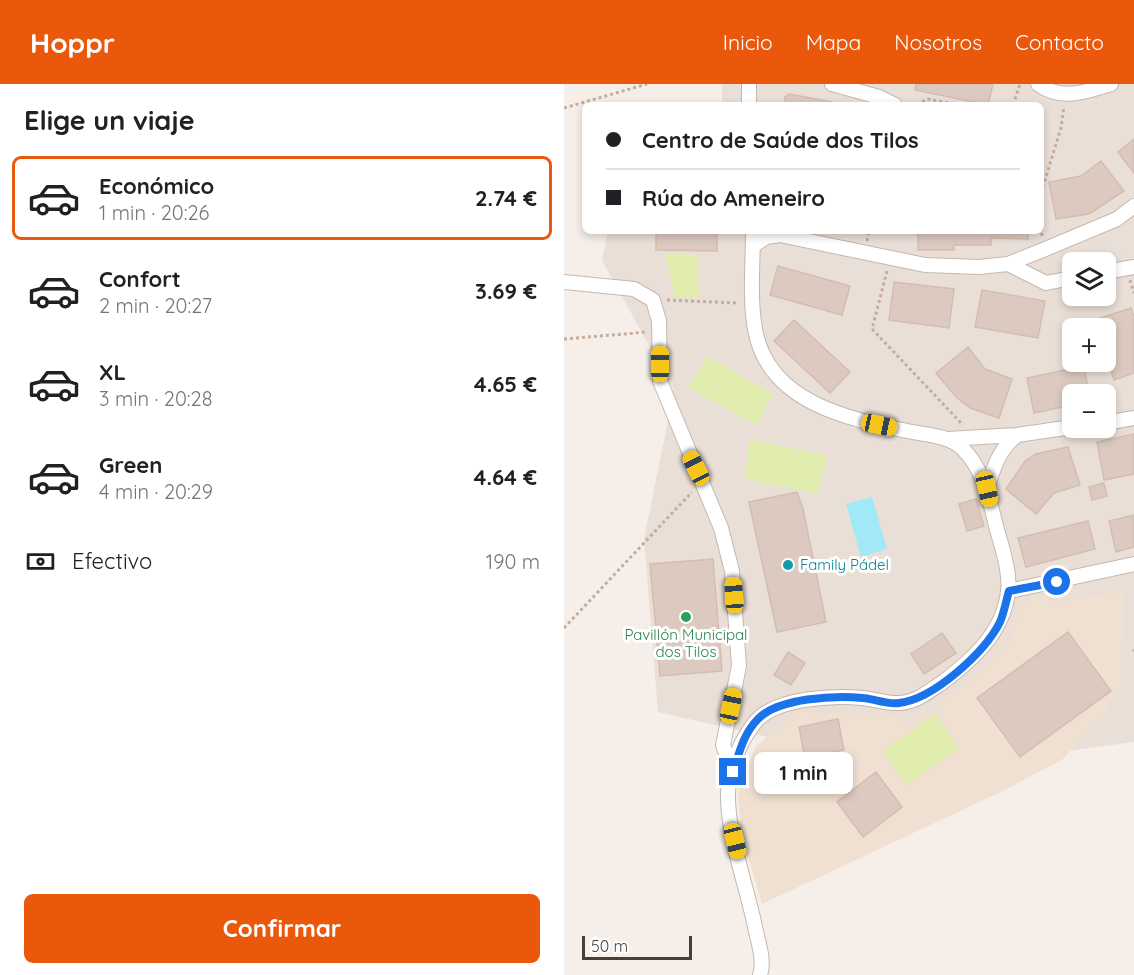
<!DOCTYPE html>
<html lang="es">
<head>
<meta charset="utf-8">
<style>
	body { margin:0; font-family:Quicksand,sans-serif; background:#f6f6f6; color:#202124; height:100vh; display:flex; flex-direction:column; font-size:22px; white-space:nowrap }
	* { box-sizing:border-box; margin:0 }
	p { font-size:20px; color:#757577 }
	.icon { flex:none; width:33px; height:33px; fill:none; stroke:currentColor; stroke-width:2; stroke-linecap:round; stroke-linejoin:round }
	.map { position:relative; flex:1; overflow:hidden }
	.sheet { display:flex; flex-direction:column; background:#fff; width:564px }
	.sheet>* { flex:none }
	.banner { position:absolute; left:18px; top:18px; width:462px; height:132px; border-radius:9px; box-shadow:0 3px 9px #0003; display:grid; align-content:center; height:132px; padding:0 24px; background:#fff }
	.tools { position:absolute; left:498px; top:168px; display:grid; gap:12px }
	.tools a { display:grid; place-items:center; width:54px; height:54px; border-radius:9px; background:#fff; box-shadow:0 3px 9px #0003; font-size:30px }
	.scale { position:absolute; left:18px; bottom:15px; width:110px; box-sizing:border-box; padding-left:6px; border:3px solid #4b3e37; border-top:0; font-size:16px; line-height:21px; white-space:nowrap; color:#4b3e37; -webkit-text-stroke:4px #fff; paint-order:stroke }
	.end { position:absolute; width:27px; height:27px; margin:-14px; border:8px solid #1a73e8; background:#fff; box-shadow:0 0 0 3px #fff }
	.from { border-radius:50% }
	.bubble { position:absolute; height:42px; border-radius:9px; background:#fff; box-shadow:0 3px 9px #0003; font-size:20px; font-weight:800; line-height:42px; text-align:center }
	.car { position:absolute; width:18px; height:36px; margin:-18px -9px; border-radius:8px; box-shadow:0 0 4px 2px #0007; background:linear-gradient(#f5c518 24%,#345 0 40%,#f5c518 0 76%,#345 0 86%,#f5c518 0) }
	.banner b { display:flex; align-items:center; gap:21px; height:57px; font-size:22px }
	.banner b+b { border-top:2px solid #e0e0e0 }
	.banner i { width:15px; height:15px; background:#202124 }
	ul { padding:0; list-style:none }
	li { display:flex; align-items:center; gap:18px; height:84px; margin:0 12px 9px; padding:0 12px; border:3px solid transparent; border-radius:9px }
	li div { flex:1 }
	li b { display:block; font-size:22px }
	li em { font-style:normal; font-weight:800 }
	li.on { border-color:#ea580c }
	li>.icon { width:54px; height:54px; stroke-width:1.5 }
	h2 { padding:0 24px; font-size:27px; line-height:72px }
	.pay { display:flex; align-items:center; gap:15px; height:66px; padding:0 24px; font-size:22px }
	.pay p { margin-inline-start:auto }
	.action { display:flex; gap:12px; margin-top:auto; padding:12px 24px }
	.action a { flex:1; height:69px; border-radius:9px; background:#ea580c; color:#fff; font-size:24px; font-weight:800; line-height:69px; text-align:center }
	header { display:flex; align-items:center; gap:36px; box-sizing:border-box; height:84px; padding:0 30px; background:#ea580c; color:#fff }
	header strong { font-size:28px }
	nav { display:flex; gap:33px; margin-inline-start:auto; font-size:21px }
	main { display:flex; flex:1; min-height:0 }
	.map>svg:first-child { display:block }
	.residential { fill:#eadfd7; fill-rule:evenodd }
	.education { fill:#f0e0d2 }
	.green { fill:#e0edaf }
	.water { fill:#a1e9f7 }
	.building { fill:#dccac0; stroke:#d4bdb0; stroke-width:1.5 }
	.lines { fill:none; stroke-linecap:round; stroke-linejoin:round }
	.street-casing { stroke:#c5b7ae; stroke-width:16 }
	.path { stroke:#c5ac9b; stroke-width:3; stroke-dasharray:3 3; stroke-linecap:butt }
	.street { stroke:#fff; stroke-width:14 }
	.route { stroke:#1a73e8; stroke-width:8 }
	.culture-dot { fill:#0f9aa8; stroke:#fff; stroke-width:2 }
	.leisure-dot { fill:#2e9e5b; stroke:#fff; stroke-width:2 }
	.labels { text-anchor:middle; stroke-width:6; stroke-linejoin:round; paint-order:stroke }
	.culture-label { font-size:15px; fill:#0d838f; stroke:#fff; text-anchor:start }
	.leisure-label { font-size:15px; fill:#27864d; stroke:#fff }
</style>
</head>
<body>
<header>
<strong>Hoppr</strong>
<nav><a>Inicio</a><a>Mapa</a><a>Nosotros</a><a>Contacto</a></nav>
</header>
<main>
<section class="sheet">
<h2>Elige un viaje</h2>
<ul>
<li class="on"><svg class="icon" aria-label="car" viewBox="0 0 24 24"><path d="M5 17H2v-5l4-1 3-4h7l3 4 3 1v5h-3M9 17h6M6 11h13"/><circle cx="7" cy="17" r="2"/><circle cx="17" cy="17" r="2"/></svg><div><b>Económico</b><p>1 min · 20:26</p></div><em>2.74 €</em></li>
<li><svg class="icon" aria-label="car" viewBox="0 0 24 24"><path d="M5 17H2v-5l4-1 3-4h7l3 4 3 1v5h-3M9 17h6M6 11h13"/><circle cx="7" cy="17" r="2"/><circle cx="17" cy="17" r="2"/></svg><div><b>Confort</b><p>2 min · 20:27</p></div><em>3.69 €</em></li>
<li><svg class="icon" aria-label="car" viewBox="0 0 24 24"><path d="M5 17H2v-5l4-1 3-4h7l3 4 3 1v5h-3M9 17h6M6 11h13"/><circle cx="7" cy="17" r="2"/><circle cx="17" cy="17" r="2"/></svg><div><b>XL</b><p>3 min · 20:28</p></div><em>4.65 €</em></li>
<li><svg class="icon" aria-label="car" viewBox="0 0 24 24"><path d="M5 17H2v-5l4-1 3-4h7l3 4 3 1v5h-3M9 17h6M6 11h13"/><circle cx="7" cy="17" r="2"/><circle cx="17" cy="17" r="2"/></svg><div><b>Green</b><p>4 min · 20:29</p></div><em>4.64 €</em></li>
</ul>
<div class="pay"><svg class="icon" aria-label="cash" viewBox="0 0 24 24"><path d="M3 7h18v10H3z"/><circle cx="12" cy="12" r="2"/></svg>Efectivo<p>190 m</p></div>
<div class="action"><a>Confirmar</a></div>
</section>
<div class="map">
<svg width="570" height="891" viewBox="0 0 570 891">
	<rect width="100%" height="100%" fill="#f6efe9"/>
	<path class="residential" d="M158,0H570V658L353,687L94,628L80,455L110,307L38,176L44,147H477V21H158ZM508,178H542V212H508ZM508,244H542V278H508ZM508,310H542V344H508Z"/>
	<path class="education" d="M559,507L557,603L545,623L499,675L441,706L198,820L177,749L174,709L191,663L235,628L330,631L342,640L371,623L415,589L448,552L456,520L471,512L494,518Z"/>
	<path class="green" d="M101,169L133,171L135,214L111,213Z
		M143,272L209,310L193,341L124,304Z
		M186,356L263,371L254,410L181,395Z
		M371,630L395,664L343,701L319,667Z"/>
	<path class="water" d="M308,413L323,465L297,473L282,420Z"/>
	<path class="building" d="M352,0H429L424,21L351,6Z
		M225,10L268,18L269,21H220L221,13Z
		M570,55V89L554,68Z
		M537,77L560,107L525,130L492,135L485,98L517,92Z
		M92,147H153V167L92,166Z
		M354,147H464V155L427,154V161H390V166H354Z
		M214,182L286,202L278,231L206,211Z
		M330,198L390,205L385,244L325,236Z
		M418,206L481,217L474,254L411,243Z
		M567,224L570,233V289L550,296L542,271V244H533L530,236Z
		M230,236L286,288L266,309L210,257Z
		M404,263L421,285L448,295L435,334L406,324L392,313L372,289Z
		M520,282L525,310H508V321L470,329L463,294Z
		M570,350V390L540,396L533,358Z
		M504,363L516,401L490,409L472,430L442,405L461,377L472,370Z
		M540,399L543,412L528,416L525,403Z
		M233,408L239,425L262,538L213,548L185,418Z
		M412,415L420,442L403,447L395,420Z
		M570,431V463L552,468L545,437Z
		M524,437L531,465L462,483L454,454Z
		M149,475L158,587L96,592L86,480Z
		M504,548L547,607L456,673L413,614Z
		M378,549L392,569L360,590L347,570Z
		M224,568L241,579L227,601L210,591Z
		M274,635L280,666L241,674L235,643Z
		M312,688L338,723L299,753L273,718Z"/>
	<g class="lines">
		<g class="street-casing">
			<path id="street" d="M185,0V21
				M268,0L315,13L331,21
				M474,0C497,17 522,8 547,0
				M189,147C189,180 185,218 192,250C207,319 285,335 343,347C362,351 385,351 399,365C418,384 424,410 430,434C435,456 447,485 444,508C439,549 409,575 379,598C365,607 353,618 336,619C323,620 310,615 298,614C270,611 215,614 194,635C189,640 185,647 181,653C172,668 163,697 164,715C165,756 183,803 191,843C194,858 201,876 196,891
				M189,162L202,153L216,151L361,181L415,183L444,180L479,166L553,135L570,122
				M444,180L482,199L508,194
				M542,188L570,183
				M0,198L70,205L89,216L95,237L96,297L157,444L168,487L175,582L159,661L169,688
				M542,339L570,334
				M384,355L453,351L508,343
				M423,405C430,382 435,366 453,351
				M445,507L570,480"/>
		</g>
		<path class="path" d="M353,21L363,15L397,21
			M449,21L456,0
			M0,24L83,0
			M477,109L497,44L500,22
			M477,131L478,153
			M303,157L305,147
			M323,187L308,245L399,341
			M566,196L570,209
			M103,216L174,219
			M0,255L82,248
			M0,544L128,408
			M569,567L570,566"/>
		<use href="#street" class="street"/>
	</g>
	<g class="lines">
		<path class="route" d="M169,688C175,670 179,650 194,635C214,614 271,611 299,614C311,615 324,621 335,619C370,615 421,568 436,538C440,529 442,517 445,507L493,498"/>
	</g>
	<circle class="culture-dot" cx="224" cy="481" r="6"/>
	<circle class="leisure-dot" cx="122" cy="533" r="6"/>
	<g class="labels">
		<g class="culture-label">
			<text x="236" y="486">Family Pádel</text>
		</g>
		<g class="leisure-label">
			<text x="122" y="556">Pavillón Municipal<tspan x="122" dy="17">dos Tilos</tspan></text>
		</g>
	</g>
</svg>
<div class="tools">
<a><svg class="icon" aria-label="layers" viewBox="0 0 24 24"><path d="M12 4l9 5-9 5-9-5zM3 14l9 5 9-5"/></svg></a>
<a>+</a>
<a>−</a>
</div>
<div class="scale">50 m</div>
<i class="end from" style="left:493px;top:498px"></i>
<i class="end" style="left:169px;top:688px"></i>
<div class="bubble" style="left:190px;top:668px;width:99px">1 min</div>
<i class="car" style="left:96px;top:280px;rotate:0deg"></i>
<i class="car" style="left:315px;top:341px;rotate:102deg"></i>
<i class="car" style="left:132px;top:384px;rotate:333deg"></i>
<i class="car" style="left:423px;top:405px;rotate:167deg"></i>
<i class="car" style="left:170px;top:511px;rotate:356deg"></i>
<i class="car" style="left:167px;top:622px;rotate:12deg"></i>
<i class="car" style="left:171px;top:757px;rotate:166deg"></i>
<div class="banner">
<b><i class="from"></i>Centro de Saúde dos Tilos</b>
<b><i></i>Rúa do Ameneiro</b>
</div>
</div>
</main>
</body>
</html>
